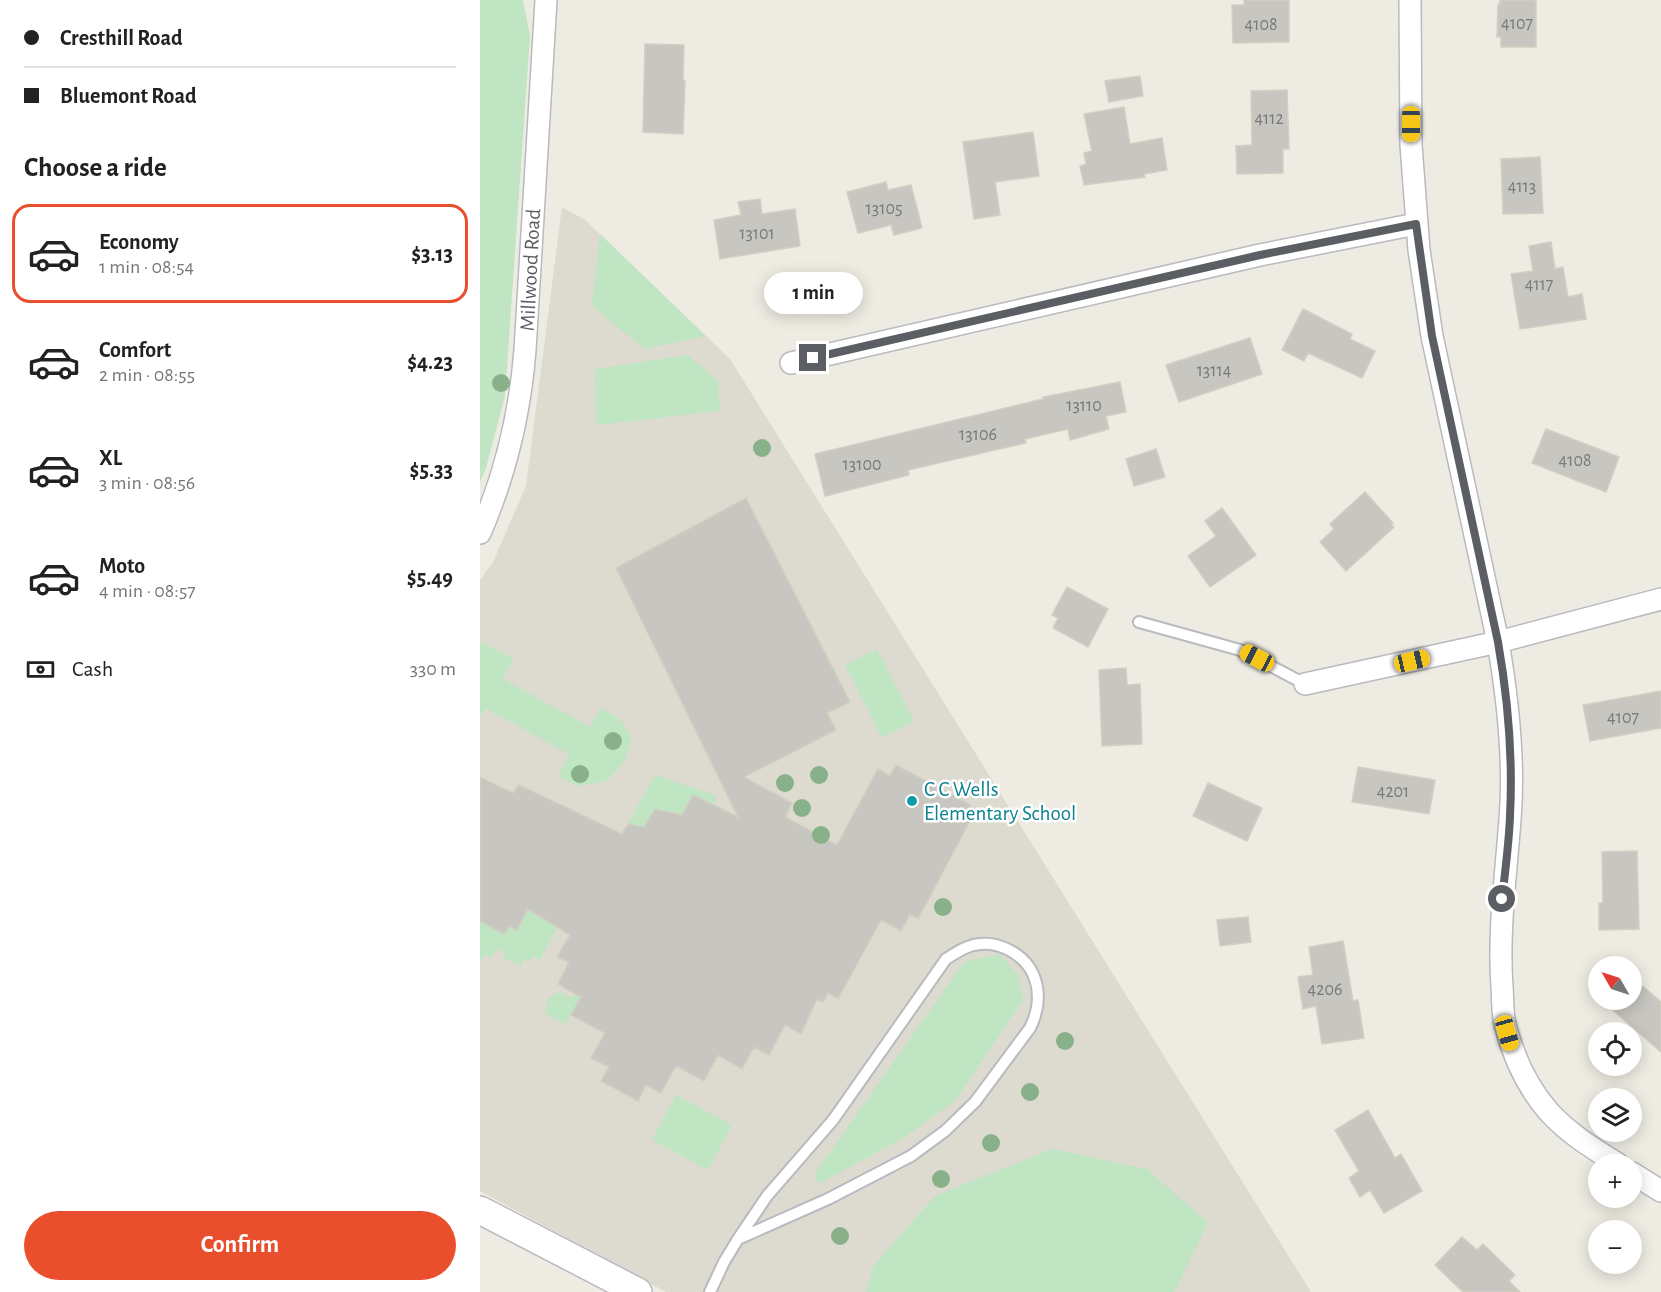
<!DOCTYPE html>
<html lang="en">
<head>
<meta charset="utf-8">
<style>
	body { margin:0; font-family:"Alegreya Sans",sans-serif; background:#f2f2f2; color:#222; height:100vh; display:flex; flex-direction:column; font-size:22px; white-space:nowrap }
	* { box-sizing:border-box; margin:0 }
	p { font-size:20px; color:#767676 }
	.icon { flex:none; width:33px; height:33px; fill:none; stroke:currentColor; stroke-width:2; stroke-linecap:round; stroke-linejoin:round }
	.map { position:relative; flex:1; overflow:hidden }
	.sheet { display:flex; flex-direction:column; background:#fff; width:480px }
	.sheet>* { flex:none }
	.top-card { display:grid; align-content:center; height:132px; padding:0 24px; background:#fff }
	.needle { width:39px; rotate:309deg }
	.buttons { position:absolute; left:1108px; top:956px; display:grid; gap:12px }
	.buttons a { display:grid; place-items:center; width:54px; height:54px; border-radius:50%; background:#fff; box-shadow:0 3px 15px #0003; font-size:30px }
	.end { position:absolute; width:27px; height:27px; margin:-14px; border:8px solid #5b5e63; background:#fff; box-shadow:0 0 0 3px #fff }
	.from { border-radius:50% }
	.bubble { position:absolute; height:42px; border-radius:21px; background:#fff; box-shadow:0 3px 15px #0003; font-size:20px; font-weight:700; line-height:42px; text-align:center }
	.car { position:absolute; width:18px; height:36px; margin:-18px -9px; border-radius:8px; box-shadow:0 0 4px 2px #0007; background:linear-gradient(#f5c518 24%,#345 0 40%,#f5c518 0 76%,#345 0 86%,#f5c518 0) }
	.top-card b { display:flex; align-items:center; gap:21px; height:57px; font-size:22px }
	.top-card b+b { border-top:2px solid #e0e0e0 }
	.top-card i { width:15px; height:15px; background:#222 }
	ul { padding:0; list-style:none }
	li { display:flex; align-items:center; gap:18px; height:99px; margin:0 12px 9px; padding:0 12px; border:3px solid transparent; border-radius:18px }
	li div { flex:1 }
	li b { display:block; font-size:22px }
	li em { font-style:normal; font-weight:700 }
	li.selected { border-color:#e94f2d }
	li>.icon { width:54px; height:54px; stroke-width:1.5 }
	h2 { padding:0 24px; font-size:27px; line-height:72px }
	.pay { display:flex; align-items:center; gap:15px; height:66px; padding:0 24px; font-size:22px }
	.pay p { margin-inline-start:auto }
	.action { display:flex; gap:12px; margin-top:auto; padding:12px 24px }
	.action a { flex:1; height:69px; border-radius:36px; background:#e94f2d; color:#fff; font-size:24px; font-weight:700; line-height:69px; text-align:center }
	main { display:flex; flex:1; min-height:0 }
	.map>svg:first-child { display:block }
	.education { fill:#dddbd0 }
	.green { fill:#bfe5c3 }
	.building { fill:#c8c6c0; stroke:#d2cec1; stroke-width:1.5 }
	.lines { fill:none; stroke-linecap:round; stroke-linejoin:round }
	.service-casing { stroke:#b8babf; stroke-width:14 }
	.minor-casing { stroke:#b8babf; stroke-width:24 }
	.tertiary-casing { stroke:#b8babf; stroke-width:30 }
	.service { stroke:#fff; stroke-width:10 }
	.minor { stroke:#fff; stroke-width:21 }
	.tertiary { stroke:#fff; stroke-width:27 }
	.tree { fill:#88b189 }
	.route { stroke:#5b5e63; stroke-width:8 }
	.culture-dot { fill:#0f9aa8; stroke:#fff; stroke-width:2 }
	.labels { text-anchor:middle; stroke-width:5; stroke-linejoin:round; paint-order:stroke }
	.number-label { font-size:18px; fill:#76787a }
	.street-label { font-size:21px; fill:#5b5e63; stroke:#fff }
	.culture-label { font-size:21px; fill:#0d838f; stroke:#fff; text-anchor:start }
</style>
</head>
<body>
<main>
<section class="sheet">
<div class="top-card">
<b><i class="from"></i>Cresthill Road</b>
<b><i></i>Bluemont Road</b>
</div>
<h2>Choose a ride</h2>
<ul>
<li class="selected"><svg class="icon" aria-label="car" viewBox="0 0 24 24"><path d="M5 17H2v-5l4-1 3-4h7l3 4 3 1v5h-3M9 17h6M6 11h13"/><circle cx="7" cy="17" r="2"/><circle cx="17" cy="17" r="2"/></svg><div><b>Economy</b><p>1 min · 08:54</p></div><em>$3.13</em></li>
<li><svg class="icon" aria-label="car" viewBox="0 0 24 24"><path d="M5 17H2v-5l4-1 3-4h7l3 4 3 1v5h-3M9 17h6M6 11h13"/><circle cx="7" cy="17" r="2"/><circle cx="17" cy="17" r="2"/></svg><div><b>Comfort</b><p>2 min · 08:55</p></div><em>$4.23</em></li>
<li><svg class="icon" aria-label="car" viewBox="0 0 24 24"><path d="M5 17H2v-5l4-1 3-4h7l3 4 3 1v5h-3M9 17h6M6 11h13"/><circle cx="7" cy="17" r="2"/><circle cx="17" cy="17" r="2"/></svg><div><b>XL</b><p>3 min · 08:56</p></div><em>$5.33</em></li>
<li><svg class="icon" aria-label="car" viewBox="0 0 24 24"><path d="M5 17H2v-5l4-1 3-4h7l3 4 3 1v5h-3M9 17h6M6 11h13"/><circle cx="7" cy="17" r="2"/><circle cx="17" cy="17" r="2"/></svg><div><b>Moto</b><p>4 min · 08:57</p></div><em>$5.49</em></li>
</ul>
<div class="pay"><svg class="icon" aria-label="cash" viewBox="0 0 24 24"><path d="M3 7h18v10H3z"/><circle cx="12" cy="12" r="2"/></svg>Cash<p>330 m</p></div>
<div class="action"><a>Confirm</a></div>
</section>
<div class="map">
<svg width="1181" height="1292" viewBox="0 0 1181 1292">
	<rect width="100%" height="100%" fill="#eeece2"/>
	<path class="education" d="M82,207L105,220L250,359L831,1292H186L0,1191V580L13,562L46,486Z"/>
	<path class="green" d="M0,0H43L50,36L25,396L6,468L0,482Z
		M120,234L226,336L165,349L112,306Z
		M207,355L238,380L240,411L116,425L115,369Z
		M0,642L34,659L23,679L110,727L121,708L141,720L151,737L146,759L127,781L97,786L78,776L89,754L5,708L0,716Z
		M397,649L434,721L402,738L365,665Z
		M175,775L237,796L233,805L213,795L202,815L164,827L148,824Z
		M48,909L77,927L60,960L53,956L49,962L44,959L40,966L22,957L25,953L16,949L11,958L5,955L0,961V921L24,934L29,926L37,930Z
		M520,954L538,975L543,1000L475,1101L425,1137L339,1184L334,1175L484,962Z
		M80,992L92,998L95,993L101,996L86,1024L65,1013L68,998Z
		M196,1095L252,1125L228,1170L172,1140Z
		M572,1149L667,1169L728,1223L694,1292H386L393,1267L455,1196Z"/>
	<path class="building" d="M764,0H809V42L753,43L752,5H764Z
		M1020,0H1056V47H1021V37H1017L1018,4L1020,5Z
		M165,44L204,45L203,81H205L203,134L163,132Z
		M660,76L663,96L629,102L625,81Z
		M807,90L809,149H803V173L757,174L756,146L772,145L771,91Z
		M644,107L650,144L682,138L687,170L664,174L665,177L604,185L600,166L606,164L604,153L612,151L604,114Z
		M553,132L559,176L515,182L520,215L494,219L483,142Z
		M1060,157L1063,213L1023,214L1021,159Z
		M406,182L408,190L431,185L442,228L414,235L411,225L378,233L367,192Z
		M280,199L282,214L315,209L320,246L240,259L234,220L261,215L258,202Z
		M1071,242L1075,269L1083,267L1088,297L1102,294L1106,319L1040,329L1031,274L1053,271L1049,246Z
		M823,309L872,334L870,339L895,351L882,378L828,353L824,361L802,350Z
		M770,338L782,374L699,402L686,365Z
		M640,382L646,412L626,416L629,429L590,440L588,429L545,439L546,443L428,470L429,475L345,496L335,454L563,399V397Z
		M1066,429L1139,457L1126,492L1052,463Z
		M676,449L685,477L654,486L646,459Z
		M885,492L913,523L911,525L914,527L866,571L840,542L854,529L850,524Z
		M266,498L370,702L347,713L356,730L264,777L312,803L305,817L357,845L398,769L410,776L416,765L491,805L485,816L491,819L438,919L430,914L421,931L401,920L358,999L348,993L343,1002L337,999L321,1034L305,1025L289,1055L274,1047L262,1069L238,1055L224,1081L196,1066L181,1093L166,1085L158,1101L121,1081L129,1067L111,1058L125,1033L91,1015L101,997L78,984L89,962L77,957L90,935L48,909L37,930L29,926L24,934L0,921V777L33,793L39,785L142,834L148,824L164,827L175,809L202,815L213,795L258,817L136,568Z
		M742,508L776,555L730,587L708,556L736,536L725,521Z
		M587,587L628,609L608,647L573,628L578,618L572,615Z
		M646,668L647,685L660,684L662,744L622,746L619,670Z
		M1181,691V728L1110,741L1103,705Z
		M878,767L955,780L949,814L872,802Z
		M728,783L782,808L767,841L713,816Z
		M1157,851L1159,929L1119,930V903H1123L1122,852Z
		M768,917L771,942L740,946L737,920Z
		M863,941L873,1001L878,1000L884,1038L842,1044L836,1006L823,1009L818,977L833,975L829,947Z
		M1152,977L1181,1002V1052L1120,999H1152Z
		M888,1110L915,1158L921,1154L942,1191L904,1213L890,1190L880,1197L869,1178L879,1171L855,1130Z
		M982,1237L997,1250L1003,1244L1035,1275L1029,1281L1040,1292H983L955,1265Z"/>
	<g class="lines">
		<g class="service-casing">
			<path id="service" d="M659,622L760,650L825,684
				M230,1292L244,1262L258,1239L287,1196L353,1120L466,959C477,952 487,945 500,944C509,943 519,945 527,949C559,964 565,998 550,1028L495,1102L465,1131L431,1156L348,1199L258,1239"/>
		</g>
		<g class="minor-casing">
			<path id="minor" d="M930,0L931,145L939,250L952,336L1018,642C1028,700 1035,760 1030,819C1026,875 1018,931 1022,987C1023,999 1022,1012 1025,1024C1033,1056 1047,1087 1069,1112C1089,1134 1114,1149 1138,1164
				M311,363L780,255L936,224
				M0,533C26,473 40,415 45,350L66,0
				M825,684L1018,642L1181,599
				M1152,1173L1181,1191"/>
		</g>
		<g class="tertiary-casing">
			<path id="tertiary" d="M0,1210L158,1292"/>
		</g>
		<use href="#service" class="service"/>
		<use href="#minor" class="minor"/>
		<use href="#tertiary" class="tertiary"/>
	</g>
	<g class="tree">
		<circle cx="21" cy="383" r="9"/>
		<circle cx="282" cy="448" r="9"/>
		<circle cx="133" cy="741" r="9"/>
		<circle cx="100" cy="774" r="9"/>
		<circle cx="339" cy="775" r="9"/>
		<circle cx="305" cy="783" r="9"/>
		<circle cx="322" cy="808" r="9"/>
		<circle cx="341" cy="835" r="9"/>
		<circle cx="463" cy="907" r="9"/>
		<circle cx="585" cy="1041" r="9"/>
		<circle cx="550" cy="1092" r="9"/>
		<circle cx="511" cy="1143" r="9"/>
		<circle cx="461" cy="1179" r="9"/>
		<circle cx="360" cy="1236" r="9"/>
	</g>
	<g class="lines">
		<path class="route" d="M333,358L780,255L936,224L952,336L1018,642C1028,699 1033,758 1030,816C1029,844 1025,872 1022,899"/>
	</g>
	<circle class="culture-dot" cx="432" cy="801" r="6"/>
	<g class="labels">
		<g class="number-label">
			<text x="1037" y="29">4107</text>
			<text x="781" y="30">4108</text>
			<text x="789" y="124">4112</text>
			<text x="1042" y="192">4113</text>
			<text x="404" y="214">13105</text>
			<text x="277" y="239">13101</text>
			<text x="1059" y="290">4117</text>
			<text x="734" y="376">13114</text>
			<text x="604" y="411">13110</text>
			<text x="498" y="440">13106</text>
			<text x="1095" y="466">4108</text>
			<text x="382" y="470">13100</text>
			<text x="1143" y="723">4107</text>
			<text x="913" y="797">4201</text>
			<text x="845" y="995">4206</text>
		</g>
		<g class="street-label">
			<text transform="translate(50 270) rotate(-87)" y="7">Millwood Road</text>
		</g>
		<g class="culture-label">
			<text x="444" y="796">C C Wells<tspan x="444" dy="24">Elementary School</tspan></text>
		</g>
	</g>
</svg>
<div class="buttons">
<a><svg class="needle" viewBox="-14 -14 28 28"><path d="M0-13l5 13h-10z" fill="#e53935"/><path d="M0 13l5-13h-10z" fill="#767676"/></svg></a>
<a><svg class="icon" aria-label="locate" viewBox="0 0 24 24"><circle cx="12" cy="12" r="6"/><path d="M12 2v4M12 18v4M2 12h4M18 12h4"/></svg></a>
<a><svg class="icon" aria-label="layers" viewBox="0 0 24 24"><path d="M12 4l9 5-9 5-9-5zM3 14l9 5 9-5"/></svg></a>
<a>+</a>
<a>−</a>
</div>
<i class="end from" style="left:1022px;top:899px"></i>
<i class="end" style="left:333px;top:358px"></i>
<div class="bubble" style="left:284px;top:272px;width:99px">1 min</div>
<i class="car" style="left:931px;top:124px;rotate:180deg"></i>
<i class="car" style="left:777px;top:658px;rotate:298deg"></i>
<i class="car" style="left:932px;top:661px;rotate:77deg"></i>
<i class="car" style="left:1027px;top:1033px;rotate:164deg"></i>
</div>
</main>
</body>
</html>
